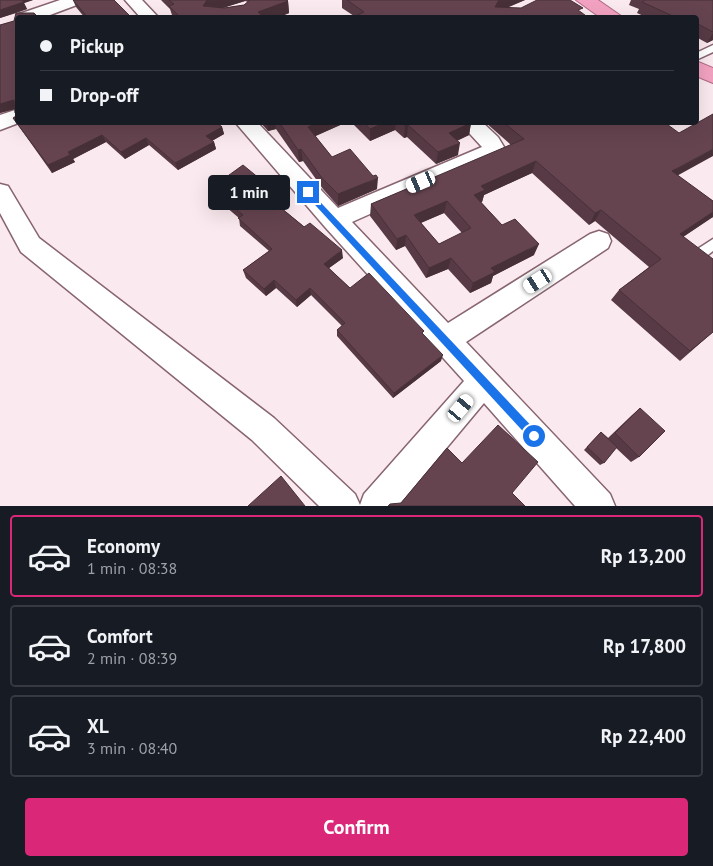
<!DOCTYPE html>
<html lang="en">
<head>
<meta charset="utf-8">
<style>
	body { margin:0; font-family:"PT Sans",sans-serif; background:#242831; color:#f1f3f6; height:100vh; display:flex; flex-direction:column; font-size:19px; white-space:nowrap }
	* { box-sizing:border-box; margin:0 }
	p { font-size:16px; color:#9ea1a6 }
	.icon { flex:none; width:28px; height:28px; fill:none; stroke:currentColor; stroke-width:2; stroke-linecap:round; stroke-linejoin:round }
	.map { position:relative; height:506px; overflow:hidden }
	.side { display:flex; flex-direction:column; background:#171b24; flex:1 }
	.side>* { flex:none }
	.hud { position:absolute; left:15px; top:15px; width:684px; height:110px; border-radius:5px; box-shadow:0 5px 20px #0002; display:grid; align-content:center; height:110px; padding:0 25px; background:#171b24 }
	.end { position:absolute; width:22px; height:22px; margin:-11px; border:6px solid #1a73e8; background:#fff; box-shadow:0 0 0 2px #fff }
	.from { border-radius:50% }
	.bubble { position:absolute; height:35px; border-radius:5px; background:#171b24; box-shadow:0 5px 20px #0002; font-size:16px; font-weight:700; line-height:35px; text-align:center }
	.car { position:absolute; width:15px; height:30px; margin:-15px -8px; border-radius:6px; box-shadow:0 0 4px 1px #0007; background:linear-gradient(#fff 24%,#345 0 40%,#fff 0 76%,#345 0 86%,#fff 0) }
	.hud b { display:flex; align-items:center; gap:18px; height:48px; font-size:19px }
	.hud b+b { border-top:1px solid #363941 }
	.hud i { width:12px; height:12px; background:#f1f3f6 }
	ul { padding:9px 0 0; list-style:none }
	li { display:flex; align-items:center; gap:15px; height:82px; margin:0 10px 8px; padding:0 15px; border:2px solid #363941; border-radius:5px }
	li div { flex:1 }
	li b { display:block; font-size:19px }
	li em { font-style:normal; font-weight:700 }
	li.current { border-color:#db2777 }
	li>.icon { width:45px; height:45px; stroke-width:1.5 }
	.action { display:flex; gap:10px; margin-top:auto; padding:10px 25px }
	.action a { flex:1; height:58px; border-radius:5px; background:#db2777; color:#fff; font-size:20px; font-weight:700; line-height:58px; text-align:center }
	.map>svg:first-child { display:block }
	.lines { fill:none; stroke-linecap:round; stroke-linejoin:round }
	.service-casing { stroke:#876470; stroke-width:3 }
	.minor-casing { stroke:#876470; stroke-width:3 }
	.trunk-casing { stroke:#b16984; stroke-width:2 }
	.service { fill:#fff; fill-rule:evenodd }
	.minor { fill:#fff; fill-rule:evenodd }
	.trunk { fill:#f2a2c0; fill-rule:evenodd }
	.wall { fill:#573a45; fill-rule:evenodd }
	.shaded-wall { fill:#473038 }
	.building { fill:#654450; stroke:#473038; fill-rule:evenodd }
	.route { fill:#1a73e8 }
</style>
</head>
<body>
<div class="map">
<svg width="713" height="506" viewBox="0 0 713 506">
	<rect width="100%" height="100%" fill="#fae9ee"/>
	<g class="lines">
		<g class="service-casing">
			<path id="service" d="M713,45V52L696,60V53Z
				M713,239V251L704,258H696L694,254L696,250Z"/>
		</g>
		<g class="minor-casing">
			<path id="minor" d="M60,0H84L82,3L42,18H17L19,14Z
				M125,0H142L159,18H141Z
				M18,109V122H21L0,130V115Z
				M235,122H257L338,208L482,147L459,122H482L498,137L504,147L500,156L352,222L448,323L590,234L599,231L608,234L611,241L608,248L466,342L610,494L615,506H575L484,403L398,506H319L252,440L21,252L0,213V184L8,186L39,238L274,418L355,494L360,505L364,494L464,381L325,227Z"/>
		</g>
		<g class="trunk-casing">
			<path id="trunk" d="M576,0H598L624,18H601Z
				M696,61L713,68V83L696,76Z"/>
		</g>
		<use href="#service" class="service"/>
		<use href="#minor" class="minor"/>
		<use href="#trunk" class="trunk"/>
	</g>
	<path class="wall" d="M0,0H33L24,3L27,9L16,13H34L39,18H18V122H216L222,127L224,134L212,141L214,142L216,149L178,170L149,145L125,159L106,142L73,159L75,162L52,173L13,118L17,115L15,113V109L0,113V25L14,21L16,13L0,18Z
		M73,0L132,18H85L76,7Z
		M161,0H287L288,1L289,13L277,18H173L170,9ZM245,1L248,2L244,5L223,8Z
		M342,0H525L507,8L582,13L354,16L342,8Z
		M631,0H713V40L707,43L696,37V18H648L637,13L639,9L629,5Z
		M260,122H347L315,136L332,157L377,189L338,206L323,189L303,161L299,162L276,129L268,131Z
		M351,122H471V123L469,135L457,141L458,155L436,164L407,137L404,138L395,130L370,141Z
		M485,122H664L678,176L713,201V217L683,237L713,332L680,361L611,300L619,290L649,267L595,221L589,225L532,173L484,195L482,202H481L502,225L534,255L493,276L491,283L470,293L448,269L426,278L405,246L396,250L370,216L371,204L511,145ZM444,213L462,233L439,244L421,223Z
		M211,188L273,195L269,198L343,258L329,268L350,288L423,334L441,361L393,398L337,336V330L342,326L311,295L297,307L276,288L266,296L246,278L243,270L269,251L240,226L239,218L213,196Z
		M640,408L639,457L631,462L616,448L604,463L600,465L584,450L601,432L608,438L632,415Z"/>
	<path class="shaded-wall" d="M20,0H33L24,3L27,9L0,18V10Z
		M207,0H245V1L209,12L203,6Z
		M498,0H525L495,12V7Z
		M288,1L289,13L277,18H259L258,12Z
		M713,33V40L707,43Z
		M14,100L18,108L0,113V104Z
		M267,122H275L276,129L268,131Z
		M318,122H347L309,139L308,127Z
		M386,122H396L395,130L370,141V129Z
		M471,123L469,135L447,145L449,133Z
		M408,125L407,137L404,138L405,126Z
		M222,127L224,134L208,143L206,136Z
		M102,135L106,142L73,159L75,162L52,173L48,165L68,152Z
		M146,138L149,145L125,159L121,152Z
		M214,142L216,149L178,170L175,163Z
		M460,143L458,155L436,164L438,152Z
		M301,149L303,161L299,162L298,150Z
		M713,149V156L664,183L672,171Z
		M536,161L532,173L484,195L482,202L471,207L474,195L481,186Z
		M378,178L377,189L338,206V194Z
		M271,188L273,195L265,201L263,193Z
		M447,201L444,213L413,226L414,215Z
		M601,210L595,221L589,225L595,213Z
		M713,212V217L711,218L671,245L680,234Z
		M406,235L405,246L396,250L397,239Z
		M539,244L534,255L493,276L491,283L470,293L473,283L491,268Z
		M342,250L343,258L325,271L324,264Z
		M451,258L448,269L426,278L429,268Z
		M274,280L276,288L266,296L264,289Z
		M310,288L311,295L297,307L296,300Z
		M443,355L441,361L393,398L394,393Z"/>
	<path class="building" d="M0,0H22L24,2L0,10Z
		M73,0H114L132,18H88Z
		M169,0H207L203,6L224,8L244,5L250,0H287L288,1L258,12L264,18H181L169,6L174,4Z
		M347,0H499L495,7L521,8L537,0H570L583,8L578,10L589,18H351L364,12Z
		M645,0H713V32L698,24L696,25V18H674L675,17L642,2Z
		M16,13H34L39,18H18V114L15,113L14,100L0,104V25L14,21Z
		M713,114V149L672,171L713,201V212L680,234L713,259V332L690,351L619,290L661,259L601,210L595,213L536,161L481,186L485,190L474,195L502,225L515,219L539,244L491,268L495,272L473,283L451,258L429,268L406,235L397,239L371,204L524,139L503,122H664L679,133ZM447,201L471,228L439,244L414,215Z
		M18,115V122H216L222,127L206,136L214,142L175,163L146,138L121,152L102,135L68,152L70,155L48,165L13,118Z
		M279,122H318L308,127L332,157L350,149L373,176L376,175L378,178L338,194L322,178L301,149L298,150Z
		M363,122H386L370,129Z
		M401,122H471V123L449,133L460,143L438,152L408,125L405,126Z
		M243,165L271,188L263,193L304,227L310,223L342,250L324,264L350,288L369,273L424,331L422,333L443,355L394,393L337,330L345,323L310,288L296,300L274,280L264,289L243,270L272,249L238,218L243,215L211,188Z
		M640,408L665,431L639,457L615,433Z
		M498,425L538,462L512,493L525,506H388L390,504L401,503L447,448L462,463Z
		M601,432L617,447L604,463L587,447Z
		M281,476L305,506H248Z"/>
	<path class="route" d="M308,189L538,433V440H531L305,194V190Z"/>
</svg>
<i class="end from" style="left:534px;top:436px"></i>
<i class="end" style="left:308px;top:192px"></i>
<div class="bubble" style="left:208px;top:175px;width:82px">1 min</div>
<i class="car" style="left:421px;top:182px;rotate:247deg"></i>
<i class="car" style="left:538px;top:281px;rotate:237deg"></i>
<i class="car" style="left:461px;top:408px;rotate:40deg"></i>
<div class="hud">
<b><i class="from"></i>Pickup</b>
<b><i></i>Drop-off</b>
</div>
</div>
<section class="side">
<ul>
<li class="current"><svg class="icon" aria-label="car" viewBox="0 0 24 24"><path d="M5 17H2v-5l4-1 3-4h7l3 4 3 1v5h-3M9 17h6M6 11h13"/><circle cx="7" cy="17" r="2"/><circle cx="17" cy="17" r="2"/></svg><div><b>Economy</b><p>1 min · 08:38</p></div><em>Rp 13,200</em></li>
<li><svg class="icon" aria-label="car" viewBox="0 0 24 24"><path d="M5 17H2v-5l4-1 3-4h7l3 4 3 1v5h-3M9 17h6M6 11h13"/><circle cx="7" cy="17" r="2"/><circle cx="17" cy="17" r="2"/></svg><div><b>Comfort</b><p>2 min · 08:39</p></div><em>Rp 17,800</em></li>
<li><svg class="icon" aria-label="car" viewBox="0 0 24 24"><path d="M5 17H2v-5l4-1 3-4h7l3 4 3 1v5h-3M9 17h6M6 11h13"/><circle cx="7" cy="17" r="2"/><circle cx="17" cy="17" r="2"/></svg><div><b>XL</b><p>3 min · 08:40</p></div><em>Rp 22,400</em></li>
</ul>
<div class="action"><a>Confirm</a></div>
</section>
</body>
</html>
